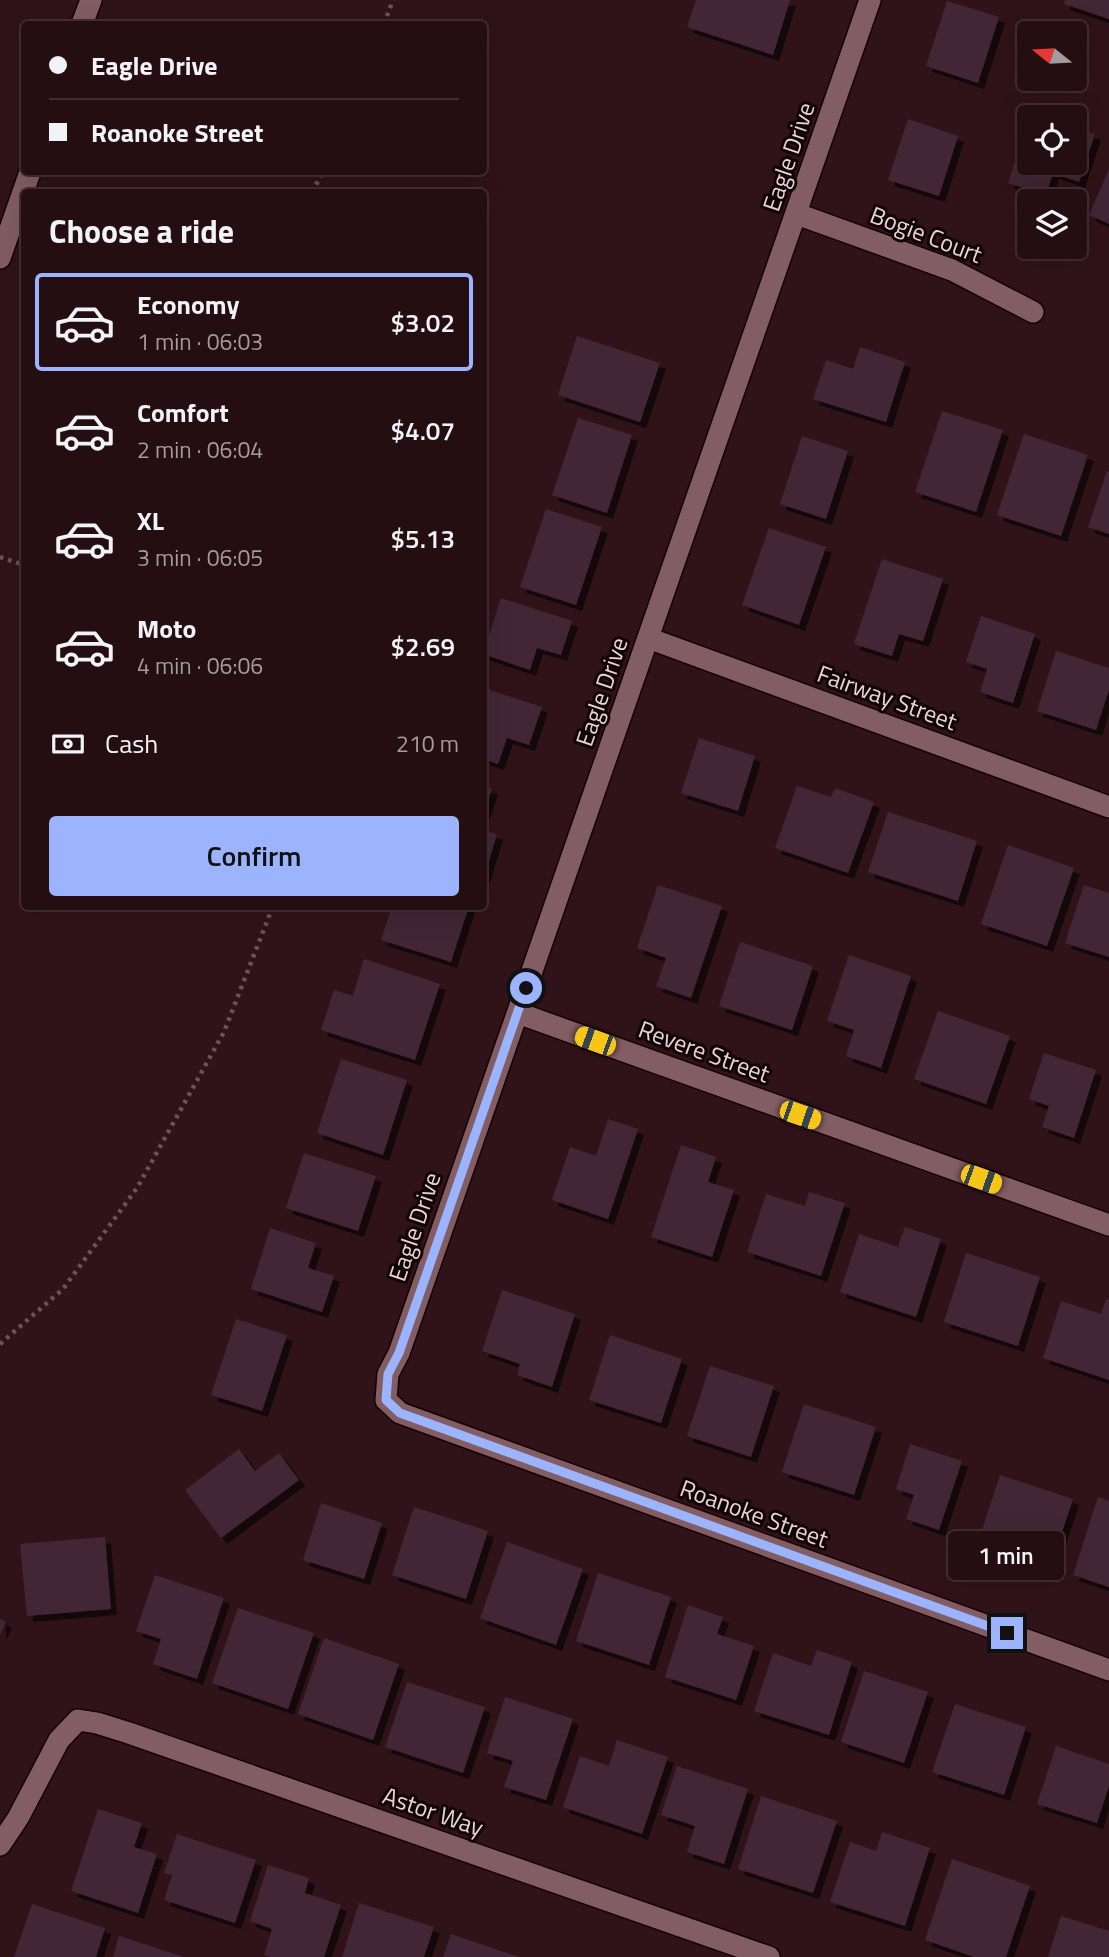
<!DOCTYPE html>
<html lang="en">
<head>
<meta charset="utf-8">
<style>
	body { margin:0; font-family:"Titillium Web",sans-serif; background:#301c20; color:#f1f3f6; height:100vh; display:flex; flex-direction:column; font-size:26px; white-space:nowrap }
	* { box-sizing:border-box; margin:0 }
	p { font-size:23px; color:#a39c9f }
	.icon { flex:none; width:38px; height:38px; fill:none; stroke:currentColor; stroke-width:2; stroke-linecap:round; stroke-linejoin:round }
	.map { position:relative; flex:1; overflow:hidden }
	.side { position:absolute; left:21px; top:189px; width:466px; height:721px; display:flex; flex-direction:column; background:#240e12; border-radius:7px; box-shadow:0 7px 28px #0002,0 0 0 2px #412e32 }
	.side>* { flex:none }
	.hud { position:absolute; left:21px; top:21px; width:466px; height:154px; border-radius:7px; box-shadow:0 7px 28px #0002,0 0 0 2px #412e32; display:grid; align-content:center; height:154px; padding:0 28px; background:#240e12 }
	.needle { width:46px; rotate:288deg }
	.fabs { position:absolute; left:1017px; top:21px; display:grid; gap:14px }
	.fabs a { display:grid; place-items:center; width:70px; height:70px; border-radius:7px; background:#240e12; box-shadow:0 7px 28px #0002,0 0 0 2px #412e32; font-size:35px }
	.end { position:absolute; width:32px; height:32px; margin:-16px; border:9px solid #9bb4fd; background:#111; box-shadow:0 0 0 4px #111 }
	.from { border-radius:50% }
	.bubble { position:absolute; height:49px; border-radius:7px; background:#240e12; box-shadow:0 7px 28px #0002,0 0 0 2px #412e32; font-size:23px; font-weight:600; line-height:49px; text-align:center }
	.car { position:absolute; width:21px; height:42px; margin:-21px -10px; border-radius:9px; box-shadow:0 0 5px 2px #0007; background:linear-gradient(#f5c518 24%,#345 0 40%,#f5c518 0 76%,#345 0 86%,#f5c518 0) }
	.hud b { display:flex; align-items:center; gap:24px; height:66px; font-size:26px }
	.hud b+b { border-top:2px solid #412e32 }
	.hud i { width:18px; height:18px; background:#f1f3f6 }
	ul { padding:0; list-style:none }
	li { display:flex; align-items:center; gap:21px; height:98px; margin:0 14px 10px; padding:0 14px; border:4px solid transparent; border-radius:7px }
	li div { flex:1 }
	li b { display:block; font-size:26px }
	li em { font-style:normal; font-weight:600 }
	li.current { border-color:#9bb4fd }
	li>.icon { width:63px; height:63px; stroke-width:1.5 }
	h2 { padding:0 28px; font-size:32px; line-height:84px }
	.pay { display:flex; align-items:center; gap:18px; height:77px; padding:0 28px; font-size:26px }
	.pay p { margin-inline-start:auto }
	.cta { display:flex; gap:14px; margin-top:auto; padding:14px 28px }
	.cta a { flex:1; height:80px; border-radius:7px; background:#9bb4fd; color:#111; font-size:28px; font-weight:600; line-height:80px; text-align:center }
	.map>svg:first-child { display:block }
	.building { fill:#432635; filter:url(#shadow) }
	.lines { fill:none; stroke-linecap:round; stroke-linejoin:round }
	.street-casing { stroke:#160104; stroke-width:24 }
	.path { stroke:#6d5257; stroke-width:4.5; stroke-dasharray:3.5 5; stroke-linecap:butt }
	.street { stroke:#825d63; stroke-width:21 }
	.route { stroke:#9bb4fd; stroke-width:9 }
	.labels { text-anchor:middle; stroke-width:6; stroke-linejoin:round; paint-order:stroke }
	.street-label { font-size:24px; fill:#e9d3d6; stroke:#100406 }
</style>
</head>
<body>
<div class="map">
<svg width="1109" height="1957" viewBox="0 0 1109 1957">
	<defs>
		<filter id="shadow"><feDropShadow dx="6" dy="6" stdDeviation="0" flood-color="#0009"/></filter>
	</defs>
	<rect width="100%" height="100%" fill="#301318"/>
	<path class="building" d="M696,0H790L773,55L687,27Z
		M1065,0H1109V19L1064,4Z
		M947,1L999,17L978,83L926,66Z
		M908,119L958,136L939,196L888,180Z
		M1028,121L1029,163H1074V128L1095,134L1079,182L1053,173L1046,195L1008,183Z
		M1109,169V224L1089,215Z
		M577,336L660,363L640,422L558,395Z
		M860,347L905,362L886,422L813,399L826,360L853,369Z
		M942,411L1003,430L976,512L915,492Z
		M578,418L632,435L607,513L552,495Z
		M1024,434L1088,455L1061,536L997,515Z
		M802,436L848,451L826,519L780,504Z
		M1107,471L1109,472V534L1088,527Z
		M546,509L602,527L576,605L520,587Z
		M769,528L826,547L799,625L742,605Z
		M882,559L943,579L923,641L899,634L892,656L854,644Z
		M501,598L572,621L561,655L537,648L530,670L483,654Z
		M981,616L1035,634L1013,703L980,692L987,669L966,662Z
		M1056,651L1109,668V690L1096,730L1037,711Z
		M483,688L542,707L529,745L507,738L498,764L483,759Z
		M699,738L755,756L738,811L681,793Z
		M483,786L492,788L484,813H483Z
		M797,786L831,797L835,788L874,802L848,873L775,848Z
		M888,812L977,841L958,901L868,872Z
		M483,830L497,834L484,877H483Z
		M1008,845L1074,868L1047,946L981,924Z
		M658,885L722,906L691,998L656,986L666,958L637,948Z
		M1084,885L1109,893V957L1065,943Z
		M392,906H469L451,962L381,940Z
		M740,942L813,966L792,1030L719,1006Z
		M849,955L911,976L881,1068L846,1056L854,1030L827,1021Z
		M364,959L440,984L415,1060L321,1030L334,990L353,996Z
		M938,1011L1010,1036L986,1104L914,1079Z
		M1044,1053L1096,1070L1074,1138L1042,1127L1049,1106L1029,1099Z
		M341,1059L407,1080L383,1155L317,1133Z
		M608,1119L638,1129L608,1219L552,1200L570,1147L596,1156Z
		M681,1145L716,1157L708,1182L734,1190L712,1257L651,1237Z
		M304,1153L376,1176L358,1231L286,1208Z
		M809,1192L845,1203L821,1276L747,1252L766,1194L805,1206Z
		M905,1227L941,1239L916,1317L840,1292L859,1234L898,1247Z
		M270,1228L316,1243L308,1268L334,1276L322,1312L251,1289Z
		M966,1253L1040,1277L1018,1346L944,1322Z
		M502,1290L575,1314L552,1387L517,1375L520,1364L482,1351Z
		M1106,1299L1109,1300V1380L1043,1358L1061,1301L1101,1314Z
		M236,1319L287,1335L262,1411L211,1395Z
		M610,1335L682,1359L661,1423L589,1400Z
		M710,1366L774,1386L751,1457L687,1436Z
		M804,1404L876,1427L854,1495L782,1472Z
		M910,1444L962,1461L939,1530L906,1519L914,1495L896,1489Z
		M239,1449L255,1471L279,1453L299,1480L221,1538L185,1490Z
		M1000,1475L1073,1499L1051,1566L978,1542Z
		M1098,1497L1109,1501V1587L1073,1575Z
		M321,1503L382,1523L364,1579L303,1560Z
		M414,1507L488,1531L466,1599L392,1575Z
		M105,1537L111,1609L27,1616L20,1544Z
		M507,1542L583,1569L556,1645L480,1618Z
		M598,1573L671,1597L649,1665L576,1641Z
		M155,1575L224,1598L197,1679L153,1664L161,1639L136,1631Z
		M688,1605L723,1617L717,1634L754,1646L736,1700L665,1677Z
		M238,1608L314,1633L288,1709L212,1683Z
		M0,1619L6,1622L0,1635Z
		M324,1638L399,1664L373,1740L298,1714Z
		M817,1650L852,1662L829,1735L754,1711L773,1653L811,1666Z
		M864,1671L928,1692L904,1763L841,1742Z
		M407,1682L485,1707L463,1773L385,1747Z
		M505,1697L573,1719L546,1800L504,1787L513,1761L487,1753Z
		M955,1704L1026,1727L1004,1795L932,1772Z
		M617,1740L668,1757L642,1834L563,1807L580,1756L609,1766Z
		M1056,1746L1109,1764V1786L1097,1823L1037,1804Z
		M677,1766L748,1789L724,1864L687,1852L695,1826L661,1815Z
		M761,1796L837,1821L813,1893L738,1869Z
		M98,1809L142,1823L134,1847L157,1854L138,1913L71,1891Z
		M882,1832L930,1848L905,1926L830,1902L850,1842L876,1851Z
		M177,1834L256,1860L235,1923L164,1900L172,1875L164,1873Z
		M952,1859L1030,1886L1006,1957H974L925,1940Z
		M268,1865L309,1878L305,1893L341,1905L324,1957H271L264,1955L272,1929L250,1921Z
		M359,1903L434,1927L424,1957H342Z
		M32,1904L105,1928L96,1957H14Z
		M1061,1916L1109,1931V1957H1048Z
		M451,1934L519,1957H443Z
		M119,1936L181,1956V1957H113Z"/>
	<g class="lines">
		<g class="street-casing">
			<path id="street" d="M870,0L399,1353L388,1374L386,1400L400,1413L1109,1670
				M82,24L91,0
				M797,214L952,270L1033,312
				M0,258L30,172
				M648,638L1109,807
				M518,1013L1109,1225
				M0,1845L18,1818L59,1740L78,1720L97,1723L129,1733L769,1957"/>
		</g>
		<path class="path" d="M384,24L393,0
			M312,192L323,172
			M0,557L24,565
			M0,1344L63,1289L137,1188L224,1032L273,906"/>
		<use href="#street" class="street"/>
	</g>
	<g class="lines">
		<path class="route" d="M526,988L399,1353L388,1374L386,1400L400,1413L1007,1633"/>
	</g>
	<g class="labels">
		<g class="street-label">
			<text transform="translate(789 157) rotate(-71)" y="8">Eagle Drive</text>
			<text transform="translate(926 235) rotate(21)" y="8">Bogie Court</text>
			<text transform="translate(602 692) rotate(-71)" y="8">Eagle Drive</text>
			<text transform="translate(887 698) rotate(20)" y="8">Fairway Street</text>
			<text transform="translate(704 1052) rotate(20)" y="8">Revere Street</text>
			<text transform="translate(415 1227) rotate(-71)" y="8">Eagle Drive</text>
			<text transform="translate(754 1514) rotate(20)" y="8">Roanoke Street</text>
			<text transform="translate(433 1812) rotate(19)" y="8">Astor Way</text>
		</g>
	</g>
</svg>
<div class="fabs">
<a><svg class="needle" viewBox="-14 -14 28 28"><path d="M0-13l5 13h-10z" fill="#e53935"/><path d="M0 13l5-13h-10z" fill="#a39c9f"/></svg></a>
<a><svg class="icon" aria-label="locate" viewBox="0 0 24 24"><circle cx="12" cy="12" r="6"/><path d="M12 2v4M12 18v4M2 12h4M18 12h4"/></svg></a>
<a><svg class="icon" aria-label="layers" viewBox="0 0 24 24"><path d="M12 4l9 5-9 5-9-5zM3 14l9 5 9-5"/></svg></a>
</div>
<i class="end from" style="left:526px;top:988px"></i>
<i class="end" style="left:1007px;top:1633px"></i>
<div class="bubble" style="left:948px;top:1531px;width:116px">1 min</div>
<i class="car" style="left:595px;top:1041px;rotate:290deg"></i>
<i class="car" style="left:800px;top:1115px;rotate:109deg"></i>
<i class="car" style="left:981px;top:1179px;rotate:110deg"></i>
<div class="hud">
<b><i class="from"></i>Eagle Drive</b>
<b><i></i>Roanoke Street</b>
</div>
<section class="side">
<h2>Choose a ride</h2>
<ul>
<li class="current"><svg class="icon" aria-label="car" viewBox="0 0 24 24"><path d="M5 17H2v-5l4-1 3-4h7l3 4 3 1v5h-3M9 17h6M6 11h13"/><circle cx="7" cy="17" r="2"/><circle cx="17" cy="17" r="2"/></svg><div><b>Economy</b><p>1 min · 06:03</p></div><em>$3.02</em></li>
<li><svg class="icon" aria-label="car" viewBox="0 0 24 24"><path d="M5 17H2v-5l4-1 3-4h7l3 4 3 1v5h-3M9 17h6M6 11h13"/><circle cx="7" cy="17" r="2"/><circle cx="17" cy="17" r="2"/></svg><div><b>Comfort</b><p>2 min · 06:04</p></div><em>$4.07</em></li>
<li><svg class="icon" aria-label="car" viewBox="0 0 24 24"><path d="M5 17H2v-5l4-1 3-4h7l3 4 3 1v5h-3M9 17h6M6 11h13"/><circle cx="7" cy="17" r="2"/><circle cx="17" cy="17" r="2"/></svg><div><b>XL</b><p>3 min · 06:05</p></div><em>$5.13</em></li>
<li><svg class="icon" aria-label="car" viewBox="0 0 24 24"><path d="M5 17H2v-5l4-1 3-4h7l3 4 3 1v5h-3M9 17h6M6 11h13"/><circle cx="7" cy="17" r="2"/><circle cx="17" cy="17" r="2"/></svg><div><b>Moto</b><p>4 min · 06:06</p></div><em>$2.69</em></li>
</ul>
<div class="pay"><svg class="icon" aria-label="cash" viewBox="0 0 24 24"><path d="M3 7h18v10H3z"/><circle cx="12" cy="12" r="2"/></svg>Cash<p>210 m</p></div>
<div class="cta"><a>Confirm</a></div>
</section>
</div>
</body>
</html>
